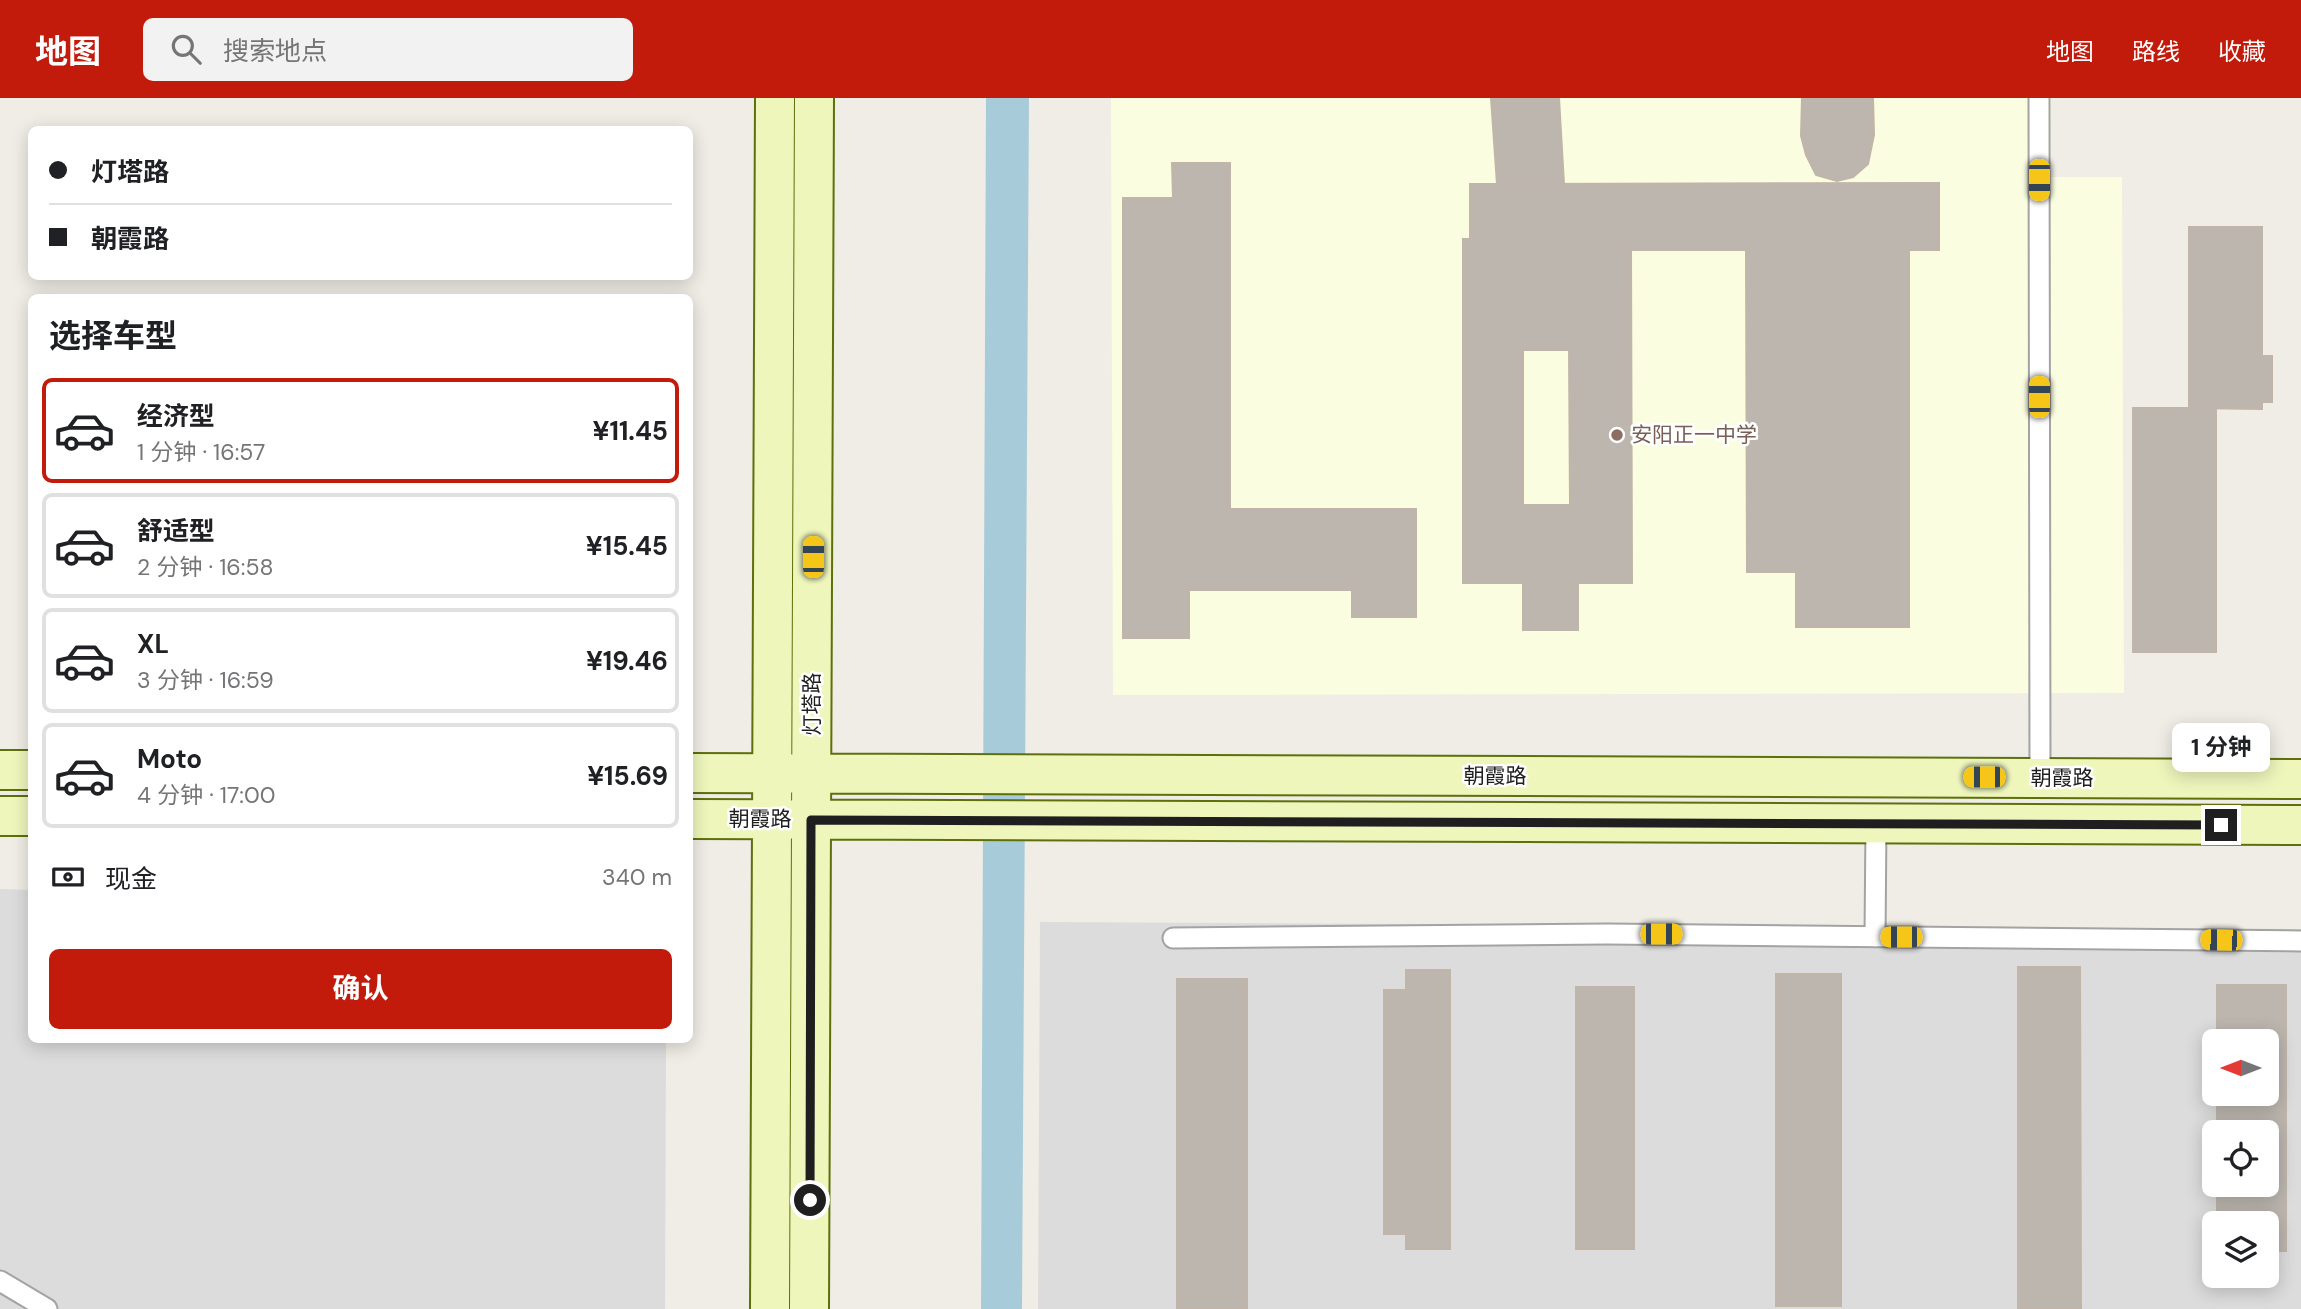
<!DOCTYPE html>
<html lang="zh">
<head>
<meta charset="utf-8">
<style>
	body { margin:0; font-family:"DM Sans","Noto Sans SC",sans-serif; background:#f2f2f2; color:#202124; height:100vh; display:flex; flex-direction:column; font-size:26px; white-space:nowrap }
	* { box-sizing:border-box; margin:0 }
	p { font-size:23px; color:#757577 }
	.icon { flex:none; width:38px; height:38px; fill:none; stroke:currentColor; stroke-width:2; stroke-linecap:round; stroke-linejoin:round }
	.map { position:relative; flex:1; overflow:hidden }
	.panel { position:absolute; left:28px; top:196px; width:665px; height:749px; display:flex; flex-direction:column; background:#fff; border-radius:10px; box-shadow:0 4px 18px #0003 }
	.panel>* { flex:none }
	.guide { position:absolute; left:28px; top:28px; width:665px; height:154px; border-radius:10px; box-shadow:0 4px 18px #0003; display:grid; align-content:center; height:154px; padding:0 21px; background:#fff }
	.needle { width:46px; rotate:270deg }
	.buttons { position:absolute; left:2202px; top:931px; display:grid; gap:14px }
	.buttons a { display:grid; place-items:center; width:77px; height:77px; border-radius:10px; background:#fff; box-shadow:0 4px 18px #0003; font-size:35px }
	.end { position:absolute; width:32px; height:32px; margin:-16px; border:9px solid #1f1f1f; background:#fff; box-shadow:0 0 0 4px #fff }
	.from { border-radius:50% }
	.bubble { position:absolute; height:49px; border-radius:10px; background:#fff; box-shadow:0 4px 18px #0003; font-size:23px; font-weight:700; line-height:49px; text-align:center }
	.car { position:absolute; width:21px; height:42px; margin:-21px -10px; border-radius:9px; box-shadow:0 0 5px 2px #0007; background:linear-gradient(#f5c518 24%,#345 0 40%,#f5c518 0 76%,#345 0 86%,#f5c518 0) }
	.guide b { display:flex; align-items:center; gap:24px; height:66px; font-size:26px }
	.guide b+b { border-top:2px solid #e0e0e0 }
	.guide i { width:18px; height:18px; background:#202124 }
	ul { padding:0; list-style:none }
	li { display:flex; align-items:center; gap:21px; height:105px; margin:0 14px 10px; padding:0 7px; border:4px solid #e0e0e0; border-radius:10px }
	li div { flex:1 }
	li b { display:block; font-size:26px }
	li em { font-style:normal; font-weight:700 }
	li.active { border-color:#c21a0b }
	li>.icon { width:63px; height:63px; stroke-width:1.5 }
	h2 { padding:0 21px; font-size:32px; line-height:84px }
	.pay { display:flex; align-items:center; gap:18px; height:77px; padding:0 21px; font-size:26px }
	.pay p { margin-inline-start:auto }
	.button { display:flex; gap:14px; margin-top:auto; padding:14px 21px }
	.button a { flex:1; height:80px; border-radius:10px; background:#c21a0b; color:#fff; font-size:28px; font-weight:700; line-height:80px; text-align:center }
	header { display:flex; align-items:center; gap:42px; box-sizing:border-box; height:98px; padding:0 35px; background:#c21a0b; color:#fff }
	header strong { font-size:33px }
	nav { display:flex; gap:38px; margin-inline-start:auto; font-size:24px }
	.search { width:490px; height:63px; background:#f2f2f2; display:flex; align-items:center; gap:18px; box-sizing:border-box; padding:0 24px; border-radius:10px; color:#757577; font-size:26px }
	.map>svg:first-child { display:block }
	.residential { fill:#dddcdc; fill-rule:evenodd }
	.education { fill:#fbfde0 }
	.water { fill:#a8cbda }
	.building { fill:#bcb6af; stroke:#c0b5a8; stroke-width:2; fill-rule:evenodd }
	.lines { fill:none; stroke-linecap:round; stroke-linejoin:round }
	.lane-casing { stroke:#a3a3a3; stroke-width:23 }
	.secondary-casing { stroke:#5d700b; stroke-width:42 }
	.lane { stroke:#fff; stroke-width:19 }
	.secondary { stroke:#eef6bc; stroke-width:38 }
	.route { stroke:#1f1f1f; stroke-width:9 }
	.education-dot { fill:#8d6e63; stroke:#fff; stroke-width:2.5 }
	.labels { text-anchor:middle; stroke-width:5; stroke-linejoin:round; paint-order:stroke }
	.education-label { font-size:21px; fill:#785e54; stroke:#fff; text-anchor:start }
	.street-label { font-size:21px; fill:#1f1f1f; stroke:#fff }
</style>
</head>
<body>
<header>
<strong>地图</strong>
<div class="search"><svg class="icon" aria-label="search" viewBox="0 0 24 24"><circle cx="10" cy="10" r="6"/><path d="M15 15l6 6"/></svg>搜索地点</div>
<nav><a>地图</a><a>路线</a><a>收藏</a></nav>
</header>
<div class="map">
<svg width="2301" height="1211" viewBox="0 0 2301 1211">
	<rect width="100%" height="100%" fill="#efede5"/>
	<path class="residential" d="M0,791L31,792L32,942H666L665,1211H0Z
		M1040,824L2301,831V1211H1038ZM2214,943H2266V996H2214ZM2214,1034H2266V1087H2214ZM2214,1125H2266V1178H2214Z"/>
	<path class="education" d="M1111,0H2051V79H2122L2124,595L1113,597Z"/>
	<path class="water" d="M986,0H1029L1022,1211H981Z"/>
	<path class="building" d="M1491,0H1559L1564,86H1497Z
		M1802,0H1873L1874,37L1868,66L1853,79L1837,83L1816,77L1806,57L1801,38Z
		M1172,65H1230V411H1416V519H1352V492H1189V540H1123V100H1173Z
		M1939,85V152H1909V529H1796V474H1747L1746,152H1631L1632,485H1578V532H1523V485H1463V141H1470V86ZM1523,252H1569L1570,407H1523Z
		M2189,129H2262V258H2272V304H2262V311L2189,310Z
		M2133,310H2216V554H2133Z
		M2018,869H2080L2081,1211H2018Z
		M1406,872H1450V1151H1406V1136H1384V892H1406Z
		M1776,876H1841V1208H1776Z
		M1177,881H1247V1211H1177Z
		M2217,887H2286V1153H2266V1125H2217V1087H2266V1034H2217V996H2266V943H2217Z
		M1576,889H1634V1151H1576Z"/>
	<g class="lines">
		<g class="lane-casing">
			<path id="lane" d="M2039,0L2040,680
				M1875,839L1876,725
				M1173,840L1607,836L2301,843
				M0,1183L47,1211"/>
		</g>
		<g class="secondary-casing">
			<path id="secondary" d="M0,672H32
				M690,675L2301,681
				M0,718H32
				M690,721L2301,727
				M770,1211L775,0
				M809,1211L814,0"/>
		</g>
		<use href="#lane" class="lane"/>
		<use href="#secondary" class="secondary"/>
	</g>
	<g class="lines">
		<path class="route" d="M810,1102L811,722L2221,727"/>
	</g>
	<circle class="education-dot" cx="1617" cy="337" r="7"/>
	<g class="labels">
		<g class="education-label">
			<text x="1631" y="344">安阳正一中学</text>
		</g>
		<g class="street-label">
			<text transform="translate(812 606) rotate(-90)" y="7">灯塔路</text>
			<text x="1495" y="685">朝霞路</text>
			<text x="2062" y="687">朝霞路</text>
			<text x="760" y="728">朝霞路</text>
		</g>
	</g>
</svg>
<div class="buttons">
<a><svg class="needle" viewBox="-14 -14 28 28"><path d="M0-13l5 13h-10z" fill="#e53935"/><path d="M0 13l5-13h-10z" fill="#757577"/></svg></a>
<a><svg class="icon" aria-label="locate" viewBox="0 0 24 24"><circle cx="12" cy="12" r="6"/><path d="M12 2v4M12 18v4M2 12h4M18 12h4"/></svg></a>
<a><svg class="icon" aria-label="layers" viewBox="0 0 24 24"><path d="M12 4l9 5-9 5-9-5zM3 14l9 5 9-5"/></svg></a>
</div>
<i class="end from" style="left:810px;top:1102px"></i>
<i class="end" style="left:2221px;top:727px"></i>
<div class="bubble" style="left:2172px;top:625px;width:98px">1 分钟</div>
<i class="car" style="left:2039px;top:82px;rotate:180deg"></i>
<i class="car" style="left:2039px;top:299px;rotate:0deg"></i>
<i class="car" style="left:813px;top:459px;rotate:0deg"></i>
<i class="car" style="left:1984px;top:679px;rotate:270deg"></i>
<i class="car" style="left:1661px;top:836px;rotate:90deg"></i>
<i class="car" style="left:1901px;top:839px;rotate:270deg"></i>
<i class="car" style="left:2221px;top:842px;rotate:271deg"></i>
<div class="guide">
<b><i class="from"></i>灯塔路</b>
<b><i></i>朝霞路</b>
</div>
<section class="panel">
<h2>选择车型</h2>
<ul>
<li class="active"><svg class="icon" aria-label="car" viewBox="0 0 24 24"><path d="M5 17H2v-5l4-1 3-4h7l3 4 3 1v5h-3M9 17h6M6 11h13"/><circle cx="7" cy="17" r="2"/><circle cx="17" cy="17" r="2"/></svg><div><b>经济型</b><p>1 分钟 · 16:57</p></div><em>¥11.45</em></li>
<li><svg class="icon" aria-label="car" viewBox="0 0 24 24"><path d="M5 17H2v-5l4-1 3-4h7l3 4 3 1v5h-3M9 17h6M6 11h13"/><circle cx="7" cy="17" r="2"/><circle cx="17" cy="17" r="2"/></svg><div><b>舒适型</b><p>2 分钟 · 16:58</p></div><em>¥15.45</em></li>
<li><svg class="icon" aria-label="car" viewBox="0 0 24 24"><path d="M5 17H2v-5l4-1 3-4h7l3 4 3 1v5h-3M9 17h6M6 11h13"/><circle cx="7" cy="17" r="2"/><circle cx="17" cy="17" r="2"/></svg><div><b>XL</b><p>3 分钟 · 16:59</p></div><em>¥19.46</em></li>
<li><svg class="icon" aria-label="car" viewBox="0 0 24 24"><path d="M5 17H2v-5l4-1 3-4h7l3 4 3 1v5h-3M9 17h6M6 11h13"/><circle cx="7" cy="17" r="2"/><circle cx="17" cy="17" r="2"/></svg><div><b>Moto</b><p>4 分钟 · 17:00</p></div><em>¥15.69</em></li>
</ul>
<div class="pay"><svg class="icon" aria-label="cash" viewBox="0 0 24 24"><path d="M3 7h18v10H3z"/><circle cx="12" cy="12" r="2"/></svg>现金<p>340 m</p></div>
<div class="button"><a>确认</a></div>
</section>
</div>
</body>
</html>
